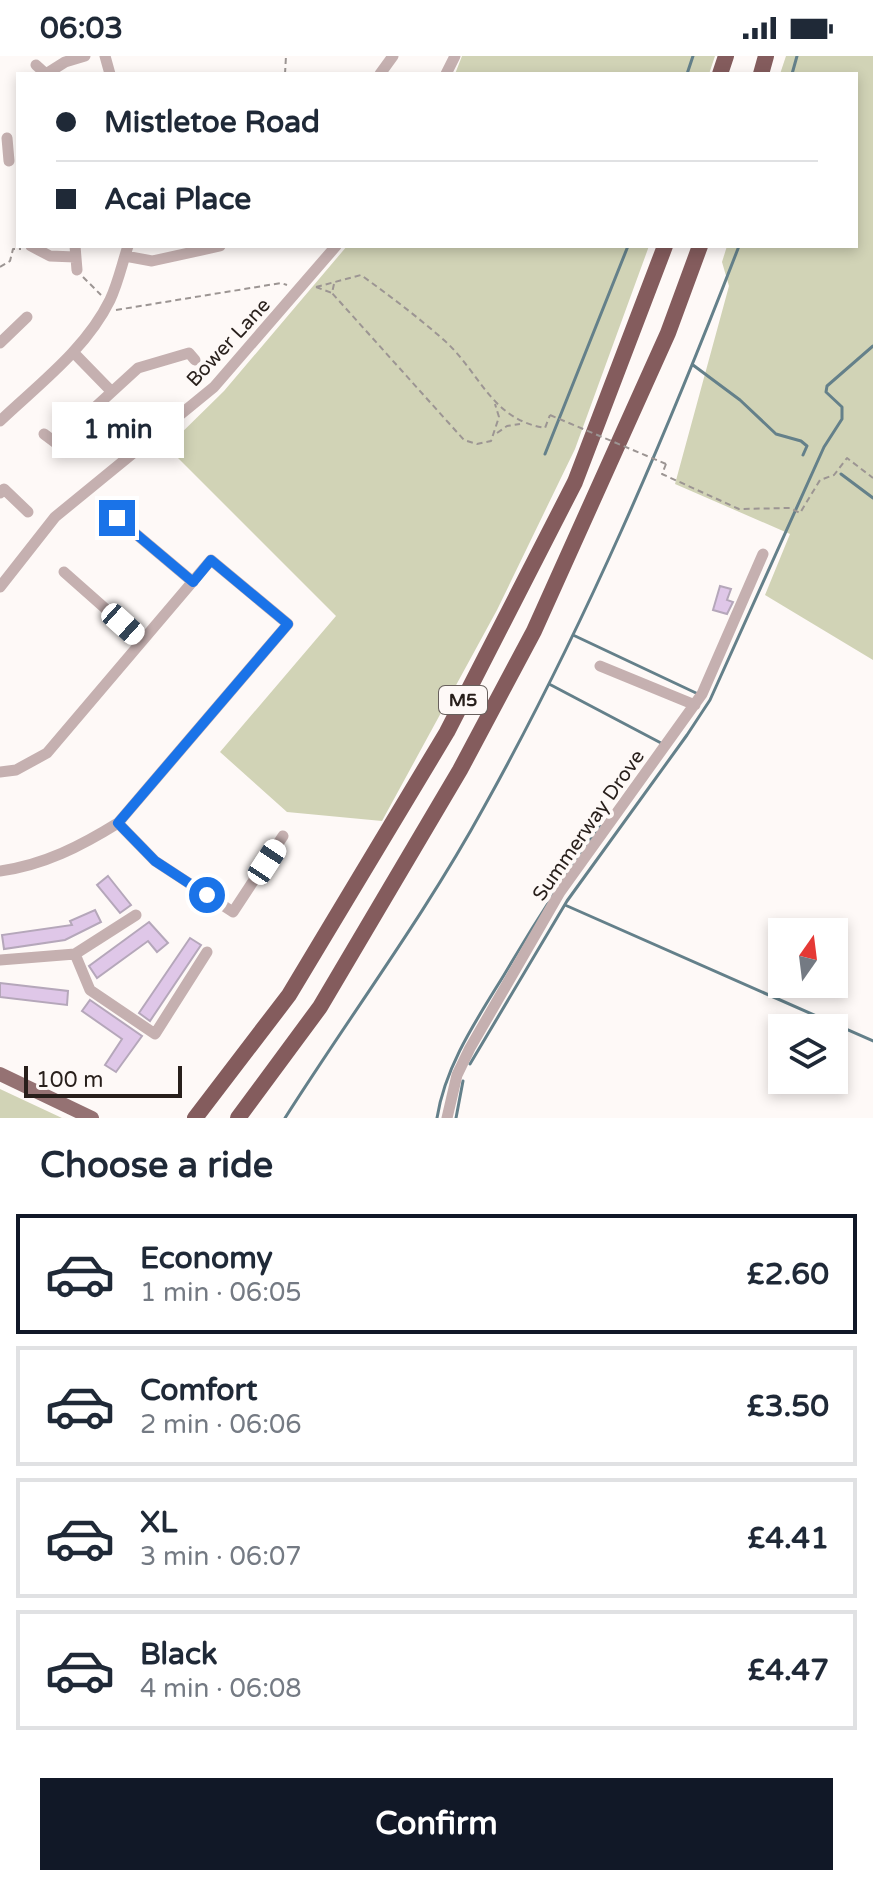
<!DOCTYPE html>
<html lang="en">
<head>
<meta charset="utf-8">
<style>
	body { margin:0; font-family:"Varela Round",sans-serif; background:#f6f6f7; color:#1f2937; height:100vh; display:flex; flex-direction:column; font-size:30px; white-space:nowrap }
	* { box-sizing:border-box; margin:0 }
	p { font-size:26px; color:#747a83 }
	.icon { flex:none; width:44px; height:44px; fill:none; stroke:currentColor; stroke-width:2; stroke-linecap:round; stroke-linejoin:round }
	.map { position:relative; height:1062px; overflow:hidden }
	.drawer { display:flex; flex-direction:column; background:#fff; flex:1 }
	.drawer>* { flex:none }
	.top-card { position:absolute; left:16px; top:16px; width:842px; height:176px; border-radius:0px; box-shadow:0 4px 12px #0003; display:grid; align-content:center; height:176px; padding:0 40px; background:#fff }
	.needle { width:52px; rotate:14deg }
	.buttons { position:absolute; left:768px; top:862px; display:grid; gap:16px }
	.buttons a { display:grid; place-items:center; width:80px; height:80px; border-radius:0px; background:#fff; box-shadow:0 4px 12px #0003; font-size:40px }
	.scale { position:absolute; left:24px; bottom:20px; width:158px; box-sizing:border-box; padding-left:8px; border:4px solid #281f1b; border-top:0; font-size:22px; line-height:28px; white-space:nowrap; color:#281f1b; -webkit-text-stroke:6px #fef9f7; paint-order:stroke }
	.end { position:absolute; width:36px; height:36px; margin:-18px; border:10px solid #1a73e8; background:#fff; box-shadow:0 0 0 4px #fff }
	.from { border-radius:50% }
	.bubble { position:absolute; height:56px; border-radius:0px; background:#fff; box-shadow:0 4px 12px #0003; font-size:26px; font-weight:700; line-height:56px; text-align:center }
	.car { position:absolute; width:24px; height:48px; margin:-24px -12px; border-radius:10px; box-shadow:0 0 6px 2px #0007; background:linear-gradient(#fff 24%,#345 0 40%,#fff 0 76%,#345 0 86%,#fff 0) }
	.top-card b { display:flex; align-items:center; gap:28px; height:76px; font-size:30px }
	.top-card b+b { border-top:2px solid #e0e1e3 }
	.top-card i { width:20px; height:20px; background:#1f2937 }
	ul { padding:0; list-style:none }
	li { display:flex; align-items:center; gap:24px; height:120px; margin:0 16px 12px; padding:0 24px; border:4px solid #e0e1e3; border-radius:0px }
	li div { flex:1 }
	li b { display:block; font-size:30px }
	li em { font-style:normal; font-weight:700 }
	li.on { border-color:#111827 }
	li>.icon { width:72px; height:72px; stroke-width:1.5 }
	h2 { padding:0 40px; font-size:36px; line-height:96px }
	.action { display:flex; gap:16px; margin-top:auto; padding:16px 40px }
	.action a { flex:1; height:92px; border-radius:0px; background:#111827; color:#fff; font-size:32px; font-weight:700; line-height:92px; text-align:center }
	.status { display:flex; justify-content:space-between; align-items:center; height:56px; padding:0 40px; background:#fff; direction:ltr }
	.status svg { height:22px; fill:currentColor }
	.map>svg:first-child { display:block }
	.green { fill:#d1d3b6 }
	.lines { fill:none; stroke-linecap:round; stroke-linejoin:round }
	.stream { stroke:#64808a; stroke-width:3 }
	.building { fill:#dfc7e8; stroke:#b5a7ba; stroke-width:2 }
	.path { stroke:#9c9593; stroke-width:2; stroke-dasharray:6 4; stroke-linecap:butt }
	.minor { stroke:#c5b0b0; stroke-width:11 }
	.major { stroke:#957273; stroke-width:14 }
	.highway { stroke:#845c5d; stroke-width:16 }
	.path-bridge { stroke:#9c9593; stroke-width:2; stroke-dasharray:6 4; stroke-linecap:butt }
	.route { stroke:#1a73e8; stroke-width:10 }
	.labels { text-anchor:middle; stroke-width:8; stroke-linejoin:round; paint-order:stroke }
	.shield { fill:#fef9f7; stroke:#68605d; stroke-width:2 }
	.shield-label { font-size:18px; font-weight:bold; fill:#281f1b }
	.street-label { font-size:20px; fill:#281f1b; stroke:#fef9f7 }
</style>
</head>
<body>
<div class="status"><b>06:03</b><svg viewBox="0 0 49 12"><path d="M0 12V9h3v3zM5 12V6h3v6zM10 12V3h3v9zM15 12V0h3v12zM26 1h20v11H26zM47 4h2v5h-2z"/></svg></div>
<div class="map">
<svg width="873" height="1062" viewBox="0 0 873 1062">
	<rect width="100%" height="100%" fill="#fef9f7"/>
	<path class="green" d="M462,0H715L709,18H455Z
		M786,0H873V604L765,539L790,478L675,428L729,230L722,206L727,190H856V18H780Z
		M347,190H649L575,393L497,554L382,765L287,756L220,696L336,560L167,391L224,335Z
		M0,1033L62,1062H0Z"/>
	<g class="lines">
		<path class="stream" d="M687,18L693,0
			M792,18L797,0
			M693,309L740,344L776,378L801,385L807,390L803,399
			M545,398L628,190
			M841,418L873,442
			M573,579L696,637
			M551,629L661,687
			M565,849L873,985
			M470,1008L567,845L687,679L710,644L824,391L842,363V351L826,336L827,330L873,290
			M285,1062C351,958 425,859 484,751C584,571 665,382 739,190
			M437,1062C445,1010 477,963 504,919C534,868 565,819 600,770
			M456,1062L463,1025"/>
	</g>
	<path class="building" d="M720,530L731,533L727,544L733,546L727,558L713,554Z
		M108,820L131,849L120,857L97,829Z
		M95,854L101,866L65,884L4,893L2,879L72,869L70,865Z
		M149,866L168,887L157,896L148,885L97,922L89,910Z
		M190,882L201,889L150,965L139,957Z
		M0,927L68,935L67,949L0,941Z
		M90,944L142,980L116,1016L105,1009L122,983L82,955Z"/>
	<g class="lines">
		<path class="path" d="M285,18L286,0
			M0,211L10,205L13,193H21
			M83,221L101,239
			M334,228L332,237L464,384L477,388L491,385L499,361L495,348
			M316,231L361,219C390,240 418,261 445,285C481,318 491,363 545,372L550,359
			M316,231L332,237
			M116,254L281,227L287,229
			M497,377L507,370L520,368
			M666,408L662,418L739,453L790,452L800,457L820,424L834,419L847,402L873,422"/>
		<path class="minor" d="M105,0L110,18
			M36,9L46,18
			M46,18L65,6L85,0
			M380,18L393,0
			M446,18L455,0
			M7,82L9,105
			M31,190L50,200L75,201
			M75,190L77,214
			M125,200L152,205L220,190
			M0,287L27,261
			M73,296L111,335
			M0,365C39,328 86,293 110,244C118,227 122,208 128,190
			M44,378L56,387L138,312L189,297L195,304
			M0,437L4,433L28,456
			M117,462L193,526
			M64,516L142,585
			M0,531L55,461L214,331L336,190
			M600,610L695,649
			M0,716L16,714L47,697L211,504L288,568L118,767C81,790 44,809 0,815
			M118,767L155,805L233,856L283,780
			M75,898L90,934L155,978L207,896
			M0,904L75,898L136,859
			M447,1062L457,1019L470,992L560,836L702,638L763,498"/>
		<path class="major" d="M0,1018L92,1062"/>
		<path class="highway" d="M720,18L726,0
			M761,18L766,0
			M195,1062L289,939L447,676L575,426L665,190
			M238,1062L320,951L460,714L534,575L668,277L700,190"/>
		<path class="path-bridge" d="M550,359L666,408"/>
	</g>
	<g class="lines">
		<path class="route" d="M117,462L193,526L211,504L288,568L118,767L155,805L207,839"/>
	</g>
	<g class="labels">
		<rect class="shield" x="439" y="630" width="48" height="28" rx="6"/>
		<g class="shield-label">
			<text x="463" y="650">M5</text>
		</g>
		<g class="street-label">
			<text transform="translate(228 286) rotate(-47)" y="7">Bower Lane</text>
			<text transform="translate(588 769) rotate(-55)" y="7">Summerway Drove</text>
		</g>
	</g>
</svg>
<div class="buttons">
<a><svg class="needle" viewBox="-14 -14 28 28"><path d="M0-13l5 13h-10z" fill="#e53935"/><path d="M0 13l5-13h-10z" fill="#747a83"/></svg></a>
<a><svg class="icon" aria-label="layers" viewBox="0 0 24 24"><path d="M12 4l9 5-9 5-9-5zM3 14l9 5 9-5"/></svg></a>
</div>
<div class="scale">100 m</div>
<i class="end from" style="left:207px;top:839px"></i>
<i class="end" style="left:117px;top:462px"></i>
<div class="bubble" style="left:52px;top:346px;width:132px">1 min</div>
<i class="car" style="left:123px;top:568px;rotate:132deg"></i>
<i class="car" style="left:267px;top:806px;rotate:33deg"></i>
<div class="top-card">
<b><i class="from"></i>Mistletoe Road</b>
<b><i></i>Acai Place</b>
</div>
</div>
<section class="drawer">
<h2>Choose a ride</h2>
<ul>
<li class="on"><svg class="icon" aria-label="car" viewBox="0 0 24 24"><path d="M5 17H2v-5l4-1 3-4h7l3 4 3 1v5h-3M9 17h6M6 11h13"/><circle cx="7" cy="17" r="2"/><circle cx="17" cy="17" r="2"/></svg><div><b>Economy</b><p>1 min · 06:05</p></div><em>£2.60</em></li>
<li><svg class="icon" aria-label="car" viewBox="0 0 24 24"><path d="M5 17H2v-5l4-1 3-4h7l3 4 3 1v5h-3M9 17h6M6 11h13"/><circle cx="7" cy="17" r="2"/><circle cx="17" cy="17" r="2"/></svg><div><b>Comfort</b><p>2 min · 06:06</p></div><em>£3.50</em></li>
<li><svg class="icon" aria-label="car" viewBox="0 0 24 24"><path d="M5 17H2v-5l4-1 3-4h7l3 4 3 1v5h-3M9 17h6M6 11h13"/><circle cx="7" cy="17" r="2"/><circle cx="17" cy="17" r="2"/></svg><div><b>XL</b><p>3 min · 06:07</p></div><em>£4.41</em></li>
<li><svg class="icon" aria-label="car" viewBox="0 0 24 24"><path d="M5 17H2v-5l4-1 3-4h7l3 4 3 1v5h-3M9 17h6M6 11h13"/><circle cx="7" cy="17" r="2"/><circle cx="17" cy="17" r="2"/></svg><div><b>Black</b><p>4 min · 06:08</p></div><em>£4.47</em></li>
</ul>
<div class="action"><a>Confirm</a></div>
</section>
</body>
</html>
